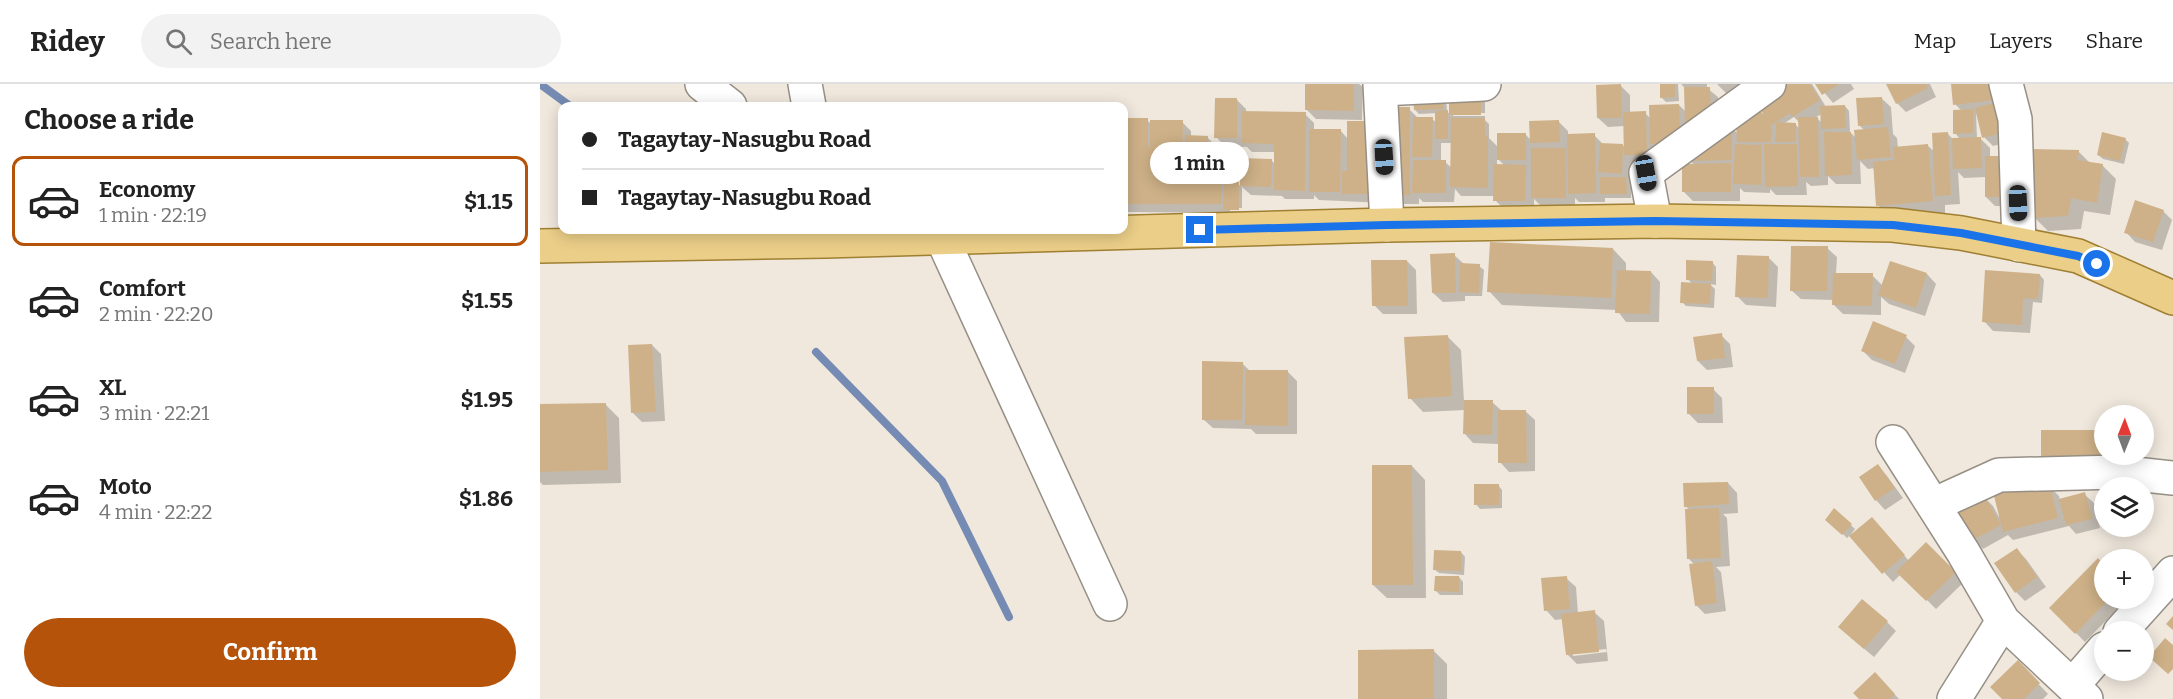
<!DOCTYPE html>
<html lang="en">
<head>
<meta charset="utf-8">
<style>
	body { margin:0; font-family:Bitter,serif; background:#f2f2f2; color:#222; height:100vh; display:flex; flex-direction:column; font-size:22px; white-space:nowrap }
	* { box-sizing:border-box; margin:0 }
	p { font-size:20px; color:#767676 }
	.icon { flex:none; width:33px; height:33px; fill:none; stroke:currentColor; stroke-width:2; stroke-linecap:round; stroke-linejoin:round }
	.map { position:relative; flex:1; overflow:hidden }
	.side { display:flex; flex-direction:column; background:#fff; width:540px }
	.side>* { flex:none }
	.hud { position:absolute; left:18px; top:18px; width:570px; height:132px; border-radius:12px; box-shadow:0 3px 15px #0003; display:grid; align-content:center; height:132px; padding:0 24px; background:#fff }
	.needle { width:39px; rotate:1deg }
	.controls { position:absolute; left:1554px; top:321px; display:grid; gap:12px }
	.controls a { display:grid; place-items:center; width:60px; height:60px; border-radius:50%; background:#fff; box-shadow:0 3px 15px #0003; font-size:30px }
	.end { position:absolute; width:27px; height:27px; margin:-14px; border:8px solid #1a73e8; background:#fff; box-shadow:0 0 0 3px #fff }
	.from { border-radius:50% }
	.bubble { position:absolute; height:42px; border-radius:21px; background:#fff; box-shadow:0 3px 15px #0003; font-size:20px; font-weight:700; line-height:42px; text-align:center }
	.car { position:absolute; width:18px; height:36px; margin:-18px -9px; border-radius:8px; box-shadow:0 0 4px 2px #0007; background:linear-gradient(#222 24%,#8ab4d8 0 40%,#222 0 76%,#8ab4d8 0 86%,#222 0) }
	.hud b { display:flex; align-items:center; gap:21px; height:57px; font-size:22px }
	.hud b+b { border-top:2px solid #e0e0e0 }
	.hud i { width:15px; height:15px; background:#222 }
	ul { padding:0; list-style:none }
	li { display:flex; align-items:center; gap:18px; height:90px; margin:0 12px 9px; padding:0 12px; border:3px solid transparent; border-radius:12px }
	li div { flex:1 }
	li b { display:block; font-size:22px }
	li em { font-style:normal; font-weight:700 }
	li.current { border-color:#b45309 }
	li>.icon { width:54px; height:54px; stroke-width:1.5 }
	h2 { padding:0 24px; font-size:27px; line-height:72px }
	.button { display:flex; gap:12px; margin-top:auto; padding:12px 24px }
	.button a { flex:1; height:69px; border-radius:36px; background:#b45309; color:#fff; font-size:24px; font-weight:700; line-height:69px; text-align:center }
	header { display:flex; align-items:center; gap:36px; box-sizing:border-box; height:84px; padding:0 30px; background:#fff; border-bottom:2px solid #e0e0e0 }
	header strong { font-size:28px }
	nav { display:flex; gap:33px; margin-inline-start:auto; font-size:21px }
	.search { width:420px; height:54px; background:#f2f2f2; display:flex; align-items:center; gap:15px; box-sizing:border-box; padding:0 21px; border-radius:33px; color:#767676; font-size:22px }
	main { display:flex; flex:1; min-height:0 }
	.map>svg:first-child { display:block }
	.shadow { fill:#0003; fill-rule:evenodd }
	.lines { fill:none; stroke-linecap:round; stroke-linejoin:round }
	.stream { stroke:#758bb3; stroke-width:8 }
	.building { fill:#ceb188 }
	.minor-casing { stroke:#968f85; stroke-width:36 }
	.major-casing { stroke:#9f7f32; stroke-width:36 }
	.minor { stroke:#fff; stroke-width:33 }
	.major { stroke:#ebce88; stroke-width:33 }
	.route { stroke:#1a73e8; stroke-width:8 }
</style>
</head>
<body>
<header>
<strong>Ridey</strong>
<div class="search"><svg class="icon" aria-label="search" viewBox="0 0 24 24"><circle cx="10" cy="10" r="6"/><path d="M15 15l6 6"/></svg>Search here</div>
<nav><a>Map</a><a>Layers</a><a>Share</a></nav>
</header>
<main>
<section class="side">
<h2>Choose a ride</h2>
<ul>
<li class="current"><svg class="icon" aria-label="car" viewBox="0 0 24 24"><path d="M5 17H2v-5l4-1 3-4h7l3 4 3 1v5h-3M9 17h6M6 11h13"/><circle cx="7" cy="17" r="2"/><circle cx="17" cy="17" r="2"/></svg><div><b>Economy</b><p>1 min · 22:19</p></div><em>$1.15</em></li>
<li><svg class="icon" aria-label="car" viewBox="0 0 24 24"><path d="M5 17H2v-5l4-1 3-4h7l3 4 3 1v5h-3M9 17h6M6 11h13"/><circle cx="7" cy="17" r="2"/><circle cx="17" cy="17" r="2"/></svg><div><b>Comfort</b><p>2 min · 22:20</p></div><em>$1.55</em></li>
<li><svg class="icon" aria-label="car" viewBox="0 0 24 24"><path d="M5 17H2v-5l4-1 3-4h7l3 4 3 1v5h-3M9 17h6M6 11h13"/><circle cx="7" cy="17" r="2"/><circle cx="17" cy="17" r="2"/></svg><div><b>XL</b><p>3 min · 22:21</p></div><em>$1.95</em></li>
<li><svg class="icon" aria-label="car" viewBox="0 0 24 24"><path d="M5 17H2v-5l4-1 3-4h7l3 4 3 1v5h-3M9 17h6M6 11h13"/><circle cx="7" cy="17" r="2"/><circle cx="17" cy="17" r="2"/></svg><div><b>Moto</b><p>4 min · 22:22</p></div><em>$1.86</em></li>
</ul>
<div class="button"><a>Confirm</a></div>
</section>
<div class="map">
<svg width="1633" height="615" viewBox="0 0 1633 615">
	<rect width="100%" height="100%" fill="#f0e8dd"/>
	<path class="shadow" d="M767,0H819L823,3L822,36L776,35L767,26Z
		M1121,0H1138L1139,17L1126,18L1121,13Z
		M1141,0H1167V4L1178,13L1179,48L1095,80L1092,77L1091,114H1065V118H1039L1035,114V123H1002L994,115V126L964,125L955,116V112H921L915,105L914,118H883L879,114V120H862L852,111L869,25L878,34L892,35L897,39V29L879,30L875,26L906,15L907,27L911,32V13H941L945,18V29H913V32H945V34H943L949,40V54L959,64L986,51L991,56L1019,38L1028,47V52L1054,51L1064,61L1085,62V42L1068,43L1058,34L1080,1L1090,11V30L1105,29L1111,35L1139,21L1147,29L1146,5ZM901,59H912V84L905,78H901ZM957,74L965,82H957Z
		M1177,0H1215V9L1187,10Z
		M1242,0H1272L1286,23L1305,22L1309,27L1310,48L1317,55L1325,47L1319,41L1341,14L1351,23L1353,50L1357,54L1358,64L1388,62L1395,68L1408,50L1413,55H1420L1415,49L1422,27L1415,20L1412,0H1459L1474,57L1453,62L1444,53L1436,29L1437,54H1440L1450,64V73L1479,122H1455L1446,113V93L1424,94L1418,88L1420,120L1405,121V130L1351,135L1338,121L1335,84L1328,85L1320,77L1321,100H1296L1288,92V101L1271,102L1266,98L1267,111H1236L1230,105V109L1204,108L1200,104V117H1153L1144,108L1155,81L1150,77L1192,44L1198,50L1217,25L1226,32ZM1282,30V39L1276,33ZM1254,33L1260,39V45L1255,40H1243Z
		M1277,0H1311L1314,5L1293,19Z
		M1348,0H1390L1396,13L1366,28L1357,19Z
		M696,15L706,25V28L765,30L774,39V46H800L808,55L845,119L779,116L774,111V115H745L742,112L711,111L702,103V124H690V127H702V129L584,128V36H607L611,40L642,38L651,47V53H667L676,62V67H681L690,76V100H698L702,103V76H731L736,81V68H712L707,63L685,62L676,53Z
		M1585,55L1589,59L1584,80L1563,75L1558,71Z
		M1538,67L1550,79L1563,82L1576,95L1570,131L1544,127L1541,145L1508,147L1494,133Z
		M1623,127L1632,136L1622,166L1595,158L1586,148Z
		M1287,164L1297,173L1296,190L1332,191L1343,202L1387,190L1396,200L1385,232L1349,220L1341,213V231L1303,230L1294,221V216L1261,215L1251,206Z
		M1073,165L1086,179V188H1111L1120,198L1119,238H1086L1077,226L962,221L949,207Z
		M914,171L924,180L939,182L944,186L942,212H925V217L903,218L893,209Z
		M1229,174L1238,183L1236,223L1206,221L1197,212Z
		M867,177L876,186L877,230H843L834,221Z
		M1172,178L1176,183V201L1170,200L1175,205L1174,224L1146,222L1142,218L1152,200L1148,195Z
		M1500,191L1504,196L1502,219L1493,218L1490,249L1453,247L1444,237Z
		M1181,251L1190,260L1193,283L1167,286L1158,277Z
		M907,252L921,266L924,317L952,318L962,327H985L995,336V387L969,388L960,378L959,360L933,359L924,349L925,326L883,328L870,314Z
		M1366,253L1375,262L1365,289L1332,276L1322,266Z
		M112,261L121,270L125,337L102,338L93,329Z
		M702,279L711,288H748L757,297V350H716L711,345L673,344L663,335Z
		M1173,305L1182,314L1183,339H1158L1149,330Z
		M66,321L79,334L81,399L3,401L0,398V322Z
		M1562,348L1564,351V370H1571V392H1511Z
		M872,382L885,396L886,514H847L833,501Z
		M1338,382L1347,392L1363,414L1345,426L1336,416L1321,394Z
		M1188,399L1197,409L1198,429L1183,430L1187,434L1190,482L1176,483L1181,488L1186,527L1165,530L1156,521L1155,481L1149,475L1150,426L1145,422Z
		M958,401L962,406V424L940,425L936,420Z
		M1481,402L1487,408L1510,403L1519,412L1520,416L1544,410L1554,419L1560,444L1536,450L1529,442L1473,456L1468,451L1443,465L1434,456L1444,413L1453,422L1459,433Z
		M1295,426L1315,445L1311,450L1341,444L1369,477L1386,460L1424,498L1396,525L1361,490L1353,498L1310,451L1307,454L1287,435Z
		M1477,466L1486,475L1506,503L1485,517L1476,508Z
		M921,468L925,473L924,491L899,489L894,485Z
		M1558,476L1564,483V514H1588L1545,558L1511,524Z
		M919,493L923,498V511H900L896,507Z
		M1026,494L1036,503L1038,530L1054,528L1064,537L1068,577L1037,580L1027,570L1023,535L1015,536L1006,526ZM1066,565L1067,568L1033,572V569Z
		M1347,538L1356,547L1334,573L1310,553Z
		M894,567L907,580V615H820Z
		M1478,578L1508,610L1503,615H1464Z
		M1335,590L1359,615H1321Z"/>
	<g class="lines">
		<path class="stream" d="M0,0L30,22
			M276,268L402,397L469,533"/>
	</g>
	<path class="building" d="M765,0H814V27L765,26Z
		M1081,0L1082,34H1057L1056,1Z
		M1120,0H1135V13L1120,14Z
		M1239,0H1270L1280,16L1252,33L1250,29L1230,42L1232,44L1231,58H1197L1196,39L1217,23L1226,34L1215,17Z
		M1275,0H1299L1282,11Z
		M1346,0H1386L1388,4L1356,20Z
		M1411,0H1452L1454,16L1413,21Z
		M1144,3H1170L1171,39L1145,40Z
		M902,9L903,25L874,26L873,10Z
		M909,11L941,12V31H909Z
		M1342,13L1344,40L1318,42L1316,14Z
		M675,14H697V54H674Z
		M1458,18L1465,48L1442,54L1435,24Z
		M1139,20L1140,60H1110L1109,21Z
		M1305,21L1306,44L1281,45L1280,22Z
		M851,23H870V111L851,112Z
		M1433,25V49L1413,50V26Z
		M908,26V55H895V27Z
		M702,27L766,28L765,107L734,106V60L702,59Z
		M1106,27L1107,71H1084L1083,28Z
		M873,33H893L892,73H872Z
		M1258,33H1278L1279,93H1260Z
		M584,34H608V63H610V36H643L642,89L668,90L644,88L645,51L668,52V65H682V120H584Z
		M911,34H945V52H948V104L910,103Z
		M1019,36L1020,58L990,59L989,37Z
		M807,37H837V110H802V87H807Z
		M1236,38L1256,39V58H1235Z
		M1192,42V76L1148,77Z
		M1348,43L1351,73L1317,76L1314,46Z
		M769,45H801L800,108H769Z
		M1284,48H1311L1312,91L1285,92Z
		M1408,48L1411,111L1395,112L1392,49Z
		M1562,48L1586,54L1580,77L1557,71Z
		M957,49H986V76H957Z
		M1055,49L1056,109L1028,110L1027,50Z
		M1441,53L1442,84L1413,85L1412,54Z
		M1060,59L1083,60L1082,90L1058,88Z
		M1195,60L1222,61L1221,101L1193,100Z
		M1224,60H1257L1258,102L1225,103Z
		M1388,60L1393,117L1336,122L1333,78L1354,76L1353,63Z
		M991,64H1026V114H991Z
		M1490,65L1539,66L1538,76L1563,80L1557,119L1531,114L1528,132L1493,134Z
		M1445,72H1471V113H1445Z
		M700,74L732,75L731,103L700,102Z
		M873,76H906V109H872Z
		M1191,79V108H1142V80Z
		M954,80L986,81L985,117H953Z
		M1060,93H1086L1087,110H1060Z
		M683,98H699V126H683Z
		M1595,116L1624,126L1613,158L1584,149Z
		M950,158L1073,164L1071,214L947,208Z
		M1251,162H1288L1287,207H1250Z
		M915,169L916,209H892L890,170Z
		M1197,171L1229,172L1228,214L1195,213Z
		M831,176H867L868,222H832Z
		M1146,176L1173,177L1172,197L1146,196Z
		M1350,177L1387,189L1376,224L1338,211Z
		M920,179L940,180L939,209L919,208Z
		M1077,186L1111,187L1110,230L1075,229Z
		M1445,186L1500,190L1498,215L1483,214L1482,241L1442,238Z
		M1293,189H1333L1332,222L1292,221Z
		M1141,198L1171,200L1170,220L1140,219Z
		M1333,237L1367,251L1355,280L1321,267Z
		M1182,249L1185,274L1157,277L1153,253Z
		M908,251L912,312L868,315L864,253Z
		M112,260L116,328L91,329L88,261Z
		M662,277L703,278L702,336H662Z
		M706,286H748V342L705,341Z
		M1147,303H1174V330H1147Z
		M924,316H953L952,351L923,350Z
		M66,319L68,386L0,388V320Z
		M958,326H986L987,379H958Z
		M1501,346H1562V384H1501Z
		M1338,380L1355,404L1335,417L1319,393Z
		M832,381H872L873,501H832Z
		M1188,398L1189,420L1144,423L1143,399Z
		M934,400H959V421H934Z
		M1481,401L1483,408L1510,401L1518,434L1463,448L1453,408Z
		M1545,408L1552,435L1526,441L1519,415Z
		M1444,411L1461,441L1433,456L1416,426Z
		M1179,424L1181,474L1147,475L1145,425Z
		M1294,424L1312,440L1302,451L1285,436Z
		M1332,433L1365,471L1342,490L1309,452Z
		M1386,458L1416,488L1386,517L1356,488Z
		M1477,464L1497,493L1475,509L1454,479Z
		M894,466L921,467V487L893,486Z
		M1558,474L1564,481V514H1570L1535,550L1509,524Z
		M1172,477L1177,519L1155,522L1149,480Z
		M895,492H919V508L894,507Z
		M1027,492L1030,525L1004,527L1001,494Z
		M1322,515L1348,537L1324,565L1298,543Z
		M1055,526L1059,568L1026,571L1021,530Z
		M1633,532V546L1626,540Z
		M1625,554L1633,561V585L1628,590L1609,573Z
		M894,565V615H818V566Z
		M1478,576L1500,599L1484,615H1462L1450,603Z
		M1335,588L1355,610L1350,615H1319L1313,609Z"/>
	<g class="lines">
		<g class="minor-casing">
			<path id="minor" d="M162,0L190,22
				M265,0L269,22
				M840,0L847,141
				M1466,0L1475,35L1479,161
				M841,5L944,0
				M1115,137L1106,89L1229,0
				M402,154L570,520
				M1353,358L1423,468L1463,537L1546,615
				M1393,421L1459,391L1577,388L1633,394
				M1580,548L1633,489
				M1532,602L1564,565
				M1414,615L1463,537"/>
		</g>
		<g class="major-casing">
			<path id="major" d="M0,162L286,157L847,141L1115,137L1353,141L1421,149L1538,172L1633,214"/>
		</g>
		<use href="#minor" class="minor"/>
		<use href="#major" class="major"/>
	</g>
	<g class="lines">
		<path class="route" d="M660,146L847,141L1115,137L1353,141L1421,149L1538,172L1557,180"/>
	</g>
</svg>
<div class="controls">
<a><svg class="needle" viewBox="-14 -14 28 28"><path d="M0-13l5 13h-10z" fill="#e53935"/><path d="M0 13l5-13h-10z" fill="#767676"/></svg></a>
<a><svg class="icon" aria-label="layers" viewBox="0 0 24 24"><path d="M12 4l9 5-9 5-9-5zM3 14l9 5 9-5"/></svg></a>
<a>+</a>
<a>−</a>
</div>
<i class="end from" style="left:1557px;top:180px"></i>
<i class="end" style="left:660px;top:146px"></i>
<div class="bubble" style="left:610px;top:58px;width:99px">1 min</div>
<i class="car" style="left:844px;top:73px;rotate:177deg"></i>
<i class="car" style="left:1106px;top:89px;rotate:170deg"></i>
<i class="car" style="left:1478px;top:119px;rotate:178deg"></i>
<div class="hud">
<b><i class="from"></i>Tagaytay-Nasugbu Road</b>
<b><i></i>Tagaytay-Nasugbu Road</b>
</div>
</div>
</main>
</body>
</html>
